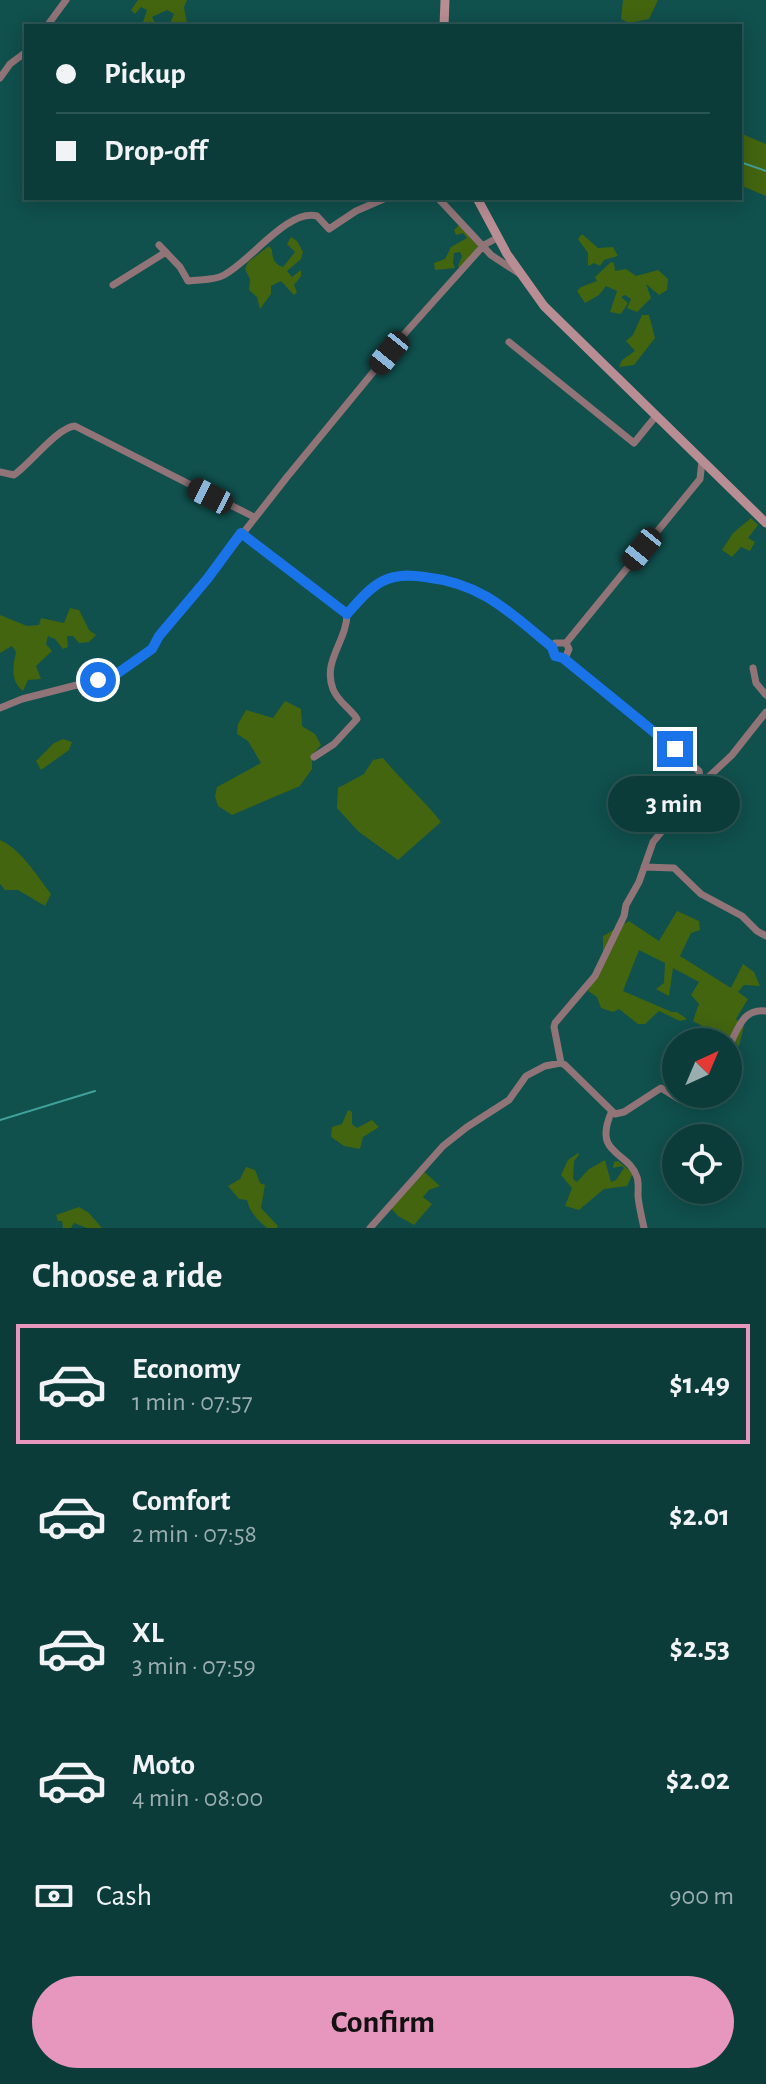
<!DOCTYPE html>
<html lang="en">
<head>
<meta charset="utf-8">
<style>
	body { margin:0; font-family:"Alegreya Sans",sans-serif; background:#154342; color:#f1f3f6; height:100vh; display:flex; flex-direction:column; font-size:30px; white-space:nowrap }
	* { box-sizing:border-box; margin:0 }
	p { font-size:26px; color:#9aadaf }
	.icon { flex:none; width:44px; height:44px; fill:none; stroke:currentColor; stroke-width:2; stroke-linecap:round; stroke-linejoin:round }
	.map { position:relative; height:1228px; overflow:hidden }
	.side { display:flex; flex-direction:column; background:#0c3c3a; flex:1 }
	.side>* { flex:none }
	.top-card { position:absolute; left:24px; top:24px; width:718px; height:176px; border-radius:0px; box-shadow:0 4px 20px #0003,0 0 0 2px #2c5654; display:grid; align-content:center; height:176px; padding:0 32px; background:#0c3c3a }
	.needle { width:52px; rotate:44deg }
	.tools { position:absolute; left:662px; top:1028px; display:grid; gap:16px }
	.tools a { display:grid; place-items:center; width:80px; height:80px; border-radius:50%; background:#0c3c3a; box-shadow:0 4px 20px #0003,0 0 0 2px #2c5654; font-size:40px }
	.end { position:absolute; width:36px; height:36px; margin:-18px; border:10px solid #1a73e8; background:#fff; box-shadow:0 0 0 4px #fff }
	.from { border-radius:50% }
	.bubble { position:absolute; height:56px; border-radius:28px; background:#0c3c3a; box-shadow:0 4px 20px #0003,0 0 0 2px #2c5654; font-size:26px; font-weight:700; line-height:56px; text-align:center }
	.car { position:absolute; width:24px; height:48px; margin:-24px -12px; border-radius:10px; box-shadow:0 0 6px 2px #0007; background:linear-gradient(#222 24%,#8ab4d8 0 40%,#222 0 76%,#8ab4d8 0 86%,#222 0) }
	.top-card b { display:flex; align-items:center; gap:28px; height:76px; font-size:30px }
	.top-card b+b { border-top:2px solid #2c5654 }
	.top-card i { width:20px; height:20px; background:#f1f3f6 }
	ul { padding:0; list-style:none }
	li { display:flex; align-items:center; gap:24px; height:120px; margin:0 16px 12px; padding:0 16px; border:4px solid transparent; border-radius:0px }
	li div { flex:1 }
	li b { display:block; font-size:30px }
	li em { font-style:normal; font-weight:700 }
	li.active { border-color:#e797bd }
	li>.icon { width:72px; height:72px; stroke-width:1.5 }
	h2 { padding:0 32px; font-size:36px; line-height:96px }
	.pay { display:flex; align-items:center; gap:20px; height:88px; padding:0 32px; font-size:30px }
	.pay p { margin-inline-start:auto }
	.primary-button { display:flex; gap:16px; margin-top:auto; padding:16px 32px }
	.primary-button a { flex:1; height:92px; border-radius:48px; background:#e797bd; color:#111; font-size:32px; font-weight:700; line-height:92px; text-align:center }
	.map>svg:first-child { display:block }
	.green { fill:#436510 }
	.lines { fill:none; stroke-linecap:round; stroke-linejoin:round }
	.stream { stroke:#41a09a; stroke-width:2 }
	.street { stroke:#907478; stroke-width:7 }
	.secondary { stroke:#b88d93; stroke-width:9 }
	.route { stroke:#1a73e8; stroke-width:10 }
</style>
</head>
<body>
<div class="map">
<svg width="766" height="1228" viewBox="0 0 766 1228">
	<rect width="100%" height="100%" fill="#10504d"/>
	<path class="green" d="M138,0H187L184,7L187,23L185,26H169L174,14L167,10L152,17L157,26H131L137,22H143L147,10L141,7L135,14L131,10Z
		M623,0H658L649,19L629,23L621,19Z
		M740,133L766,144V196L740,185Z
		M459,225L478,246L461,269L458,266L462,256L460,252L454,253L453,263L455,268L435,270L434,263L445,259L451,247L467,238L463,233L456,235L454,230Z
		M582,234L598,248L613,247L618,256L604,260L600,266L594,263L588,266V253L578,239Z
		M291,237L297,241L303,252L301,259L287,271L292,277L301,270V276L294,285L297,292L294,295L281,281L271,286V294L260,309L257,297L249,290L250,279L245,269L248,262L269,246L272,250C272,258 275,265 283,267L295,252L287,244Z
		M611,262L614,263L615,271L626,269L636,276L658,270L668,279L667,290L659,295L646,284L651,298L637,312L627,308L631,299L625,295L621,297L628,303L621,314L610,312L617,291L606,286L599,295L585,303L577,291L581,287L597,281L595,277Z
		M642,315H649L655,338L634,365L619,367L622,360L635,351L626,341L633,335Z
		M751,518L758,525L748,538L755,542L750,551L741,547L732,557L722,550L733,533Z
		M70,608L79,610L89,630L96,635L89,642L79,643L73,636H67L68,647L63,649L55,639L48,636L46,644L52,651L36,666L41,679L28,680L23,691C10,681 13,666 16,652L12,646L0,653V615L27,626L39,625L41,618L64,623Z
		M285,701L301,709L302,726L315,734L321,745L312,755V769L300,786L232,815L218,806L215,796L217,787L261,763L248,741L237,734L238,724L246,710L273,718Z
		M63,739L72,742L69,750L41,770L36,761L54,743Z
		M383,758C401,780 423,799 441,822L398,860L359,832L337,808L338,788L364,774L373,760Z
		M0,840C21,849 37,876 51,894L45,906L18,890H5L0,884Z
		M677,911L699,921L700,930L691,933L680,956L731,988L743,964L754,972L760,986L744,985L738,992L748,999L736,1019L744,1026L739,1046L693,1021L699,1004L691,995L699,982L673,968L669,996L656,989L664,983L665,963L639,950L623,991L672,1012H677L687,1019L680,1021L659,1011L645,1024H638L619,1009L613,1012L601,1008L597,997L588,991L603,962V936L629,921L659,941Z
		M348,1110L352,1112V1124L357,1128L372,1120L379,1127L363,1137L360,1149L344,1146L331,1137L332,1127L342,1124Z
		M578,1153L579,1155L574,1161L573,1179L577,1182L589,1169L605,1160L611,1182L616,1180L624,1168L622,1166L613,1168L614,1162L618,1161L633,1173L627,1186L604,1189L579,1210L565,1206L572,1188L561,1175L568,1160Z
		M246,1167L255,1170L260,1183L265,1185L261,1208L278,1226L277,1228H267C258,1220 250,1213 247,1200L239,1199L228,1186L240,1179Z
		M420,1168L440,1186L429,1190L423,1197L432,1204L414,1225L398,1216L389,1206Z
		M79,1207L89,1213L102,1228H87L74,1223L71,1228H63L62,1221H58L56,1215Z"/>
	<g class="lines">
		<path class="stream" d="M740,162L766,171
			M0,1120L95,1091"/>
		<path class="street" d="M47,26L66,0
			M0,78L10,64L26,52
			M438,198L491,255L520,274
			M159,245L180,267L188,281C200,279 213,281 224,275C251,261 287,209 317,216L329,229L356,211L386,198
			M113,285L166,252
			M509,342L634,443L656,416
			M0,472L14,475C31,463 58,427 75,426L254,517
			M241,533L347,614
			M566,643L569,649L566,656L560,658L555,656L552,651L555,643H566L700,479L702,461
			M563,658L699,771L701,783
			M753,668L756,683L766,695
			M0,708L22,699L112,676L152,649L159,636L208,578L287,477L407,331L484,245L497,238
			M314,757L334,744L357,719C351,709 337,701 333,689C322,661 347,641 347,614C357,603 369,589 383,581C396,574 411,575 425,577C482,583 511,613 552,647
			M644,867L674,868L701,894L742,916L757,931L766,936
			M728,1048C738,1030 742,1008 766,1011
			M561,1063L554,1027L555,1023L595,976L624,916L626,905L639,882L653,842L701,784L732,755L766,712
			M611,1113C593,1156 628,1150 637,1177C639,1183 638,1190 638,1196C639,1207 642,1218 644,1228
			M370,1228L443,1146L467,1127L509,1100L526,1076L545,1066L561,1063L565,1065L615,1114L624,1112L661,1088L679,1099L684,1094"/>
		<path class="secondary" d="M444,26L445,0
			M477,198L507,254L544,306L766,523"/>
	</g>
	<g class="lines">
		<path class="route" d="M98,680L118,673L152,649L159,636L208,578L241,533L347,614C357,603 369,588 383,581C396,574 411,575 425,577C484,584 509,612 552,647L555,656L563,658L675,749"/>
	</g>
</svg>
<div class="tools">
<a><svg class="needle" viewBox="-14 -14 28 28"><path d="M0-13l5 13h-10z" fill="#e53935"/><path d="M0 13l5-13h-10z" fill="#9aadaf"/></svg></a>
<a><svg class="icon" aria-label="locate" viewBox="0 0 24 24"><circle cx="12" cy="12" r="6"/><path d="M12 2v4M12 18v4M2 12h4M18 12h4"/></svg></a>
</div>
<i class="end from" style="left:98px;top:680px"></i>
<i class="end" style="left:675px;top:749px"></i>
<div class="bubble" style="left:608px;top:776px;width:132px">3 min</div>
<i class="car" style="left:389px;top:353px;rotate:219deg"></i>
<i class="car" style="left:210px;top:496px;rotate:297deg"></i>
<i class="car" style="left:642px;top:549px;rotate:219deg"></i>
<div class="top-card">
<b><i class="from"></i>Pickup</b>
<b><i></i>Drop-off</b>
</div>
</div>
<section class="side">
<h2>Choose a ride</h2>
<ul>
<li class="active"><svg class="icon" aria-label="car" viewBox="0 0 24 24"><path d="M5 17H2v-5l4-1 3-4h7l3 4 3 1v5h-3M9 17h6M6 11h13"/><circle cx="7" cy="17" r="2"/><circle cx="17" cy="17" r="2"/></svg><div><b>Economy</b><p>1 min · 07:57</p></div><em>$1.49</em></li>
<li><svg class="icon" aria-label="car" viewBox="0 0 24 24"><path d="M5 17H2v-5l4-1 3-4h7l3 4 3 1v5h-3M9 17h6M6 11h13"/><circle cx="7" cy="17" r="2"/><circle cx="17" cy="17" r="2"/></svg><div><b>Comfort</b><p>2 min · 07:58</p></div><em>$2.01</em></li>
<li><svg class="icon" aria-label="car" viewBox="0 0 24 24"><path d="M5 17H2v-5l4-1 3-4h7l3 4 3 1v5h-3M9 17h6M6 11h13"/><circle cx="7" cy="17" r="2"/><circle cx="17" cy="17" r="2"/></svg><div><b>XL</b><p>3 min · 07:59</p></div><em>$2.53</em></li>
<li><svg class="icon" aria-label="car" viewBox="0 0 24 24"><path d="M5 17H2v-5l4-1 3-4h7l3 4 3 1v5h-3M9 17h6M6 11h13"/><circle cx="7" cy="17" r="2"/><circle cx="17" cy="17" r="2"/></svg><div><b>Moto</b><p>4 min · 08:00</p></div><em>$2.02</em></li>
</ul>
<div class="pay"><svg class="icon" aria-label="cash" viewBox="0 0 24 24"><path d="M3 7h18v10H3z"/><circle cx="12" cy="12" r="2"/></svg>Cash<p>900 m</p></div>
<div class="primary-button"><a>Confirm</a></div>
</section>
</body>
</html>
